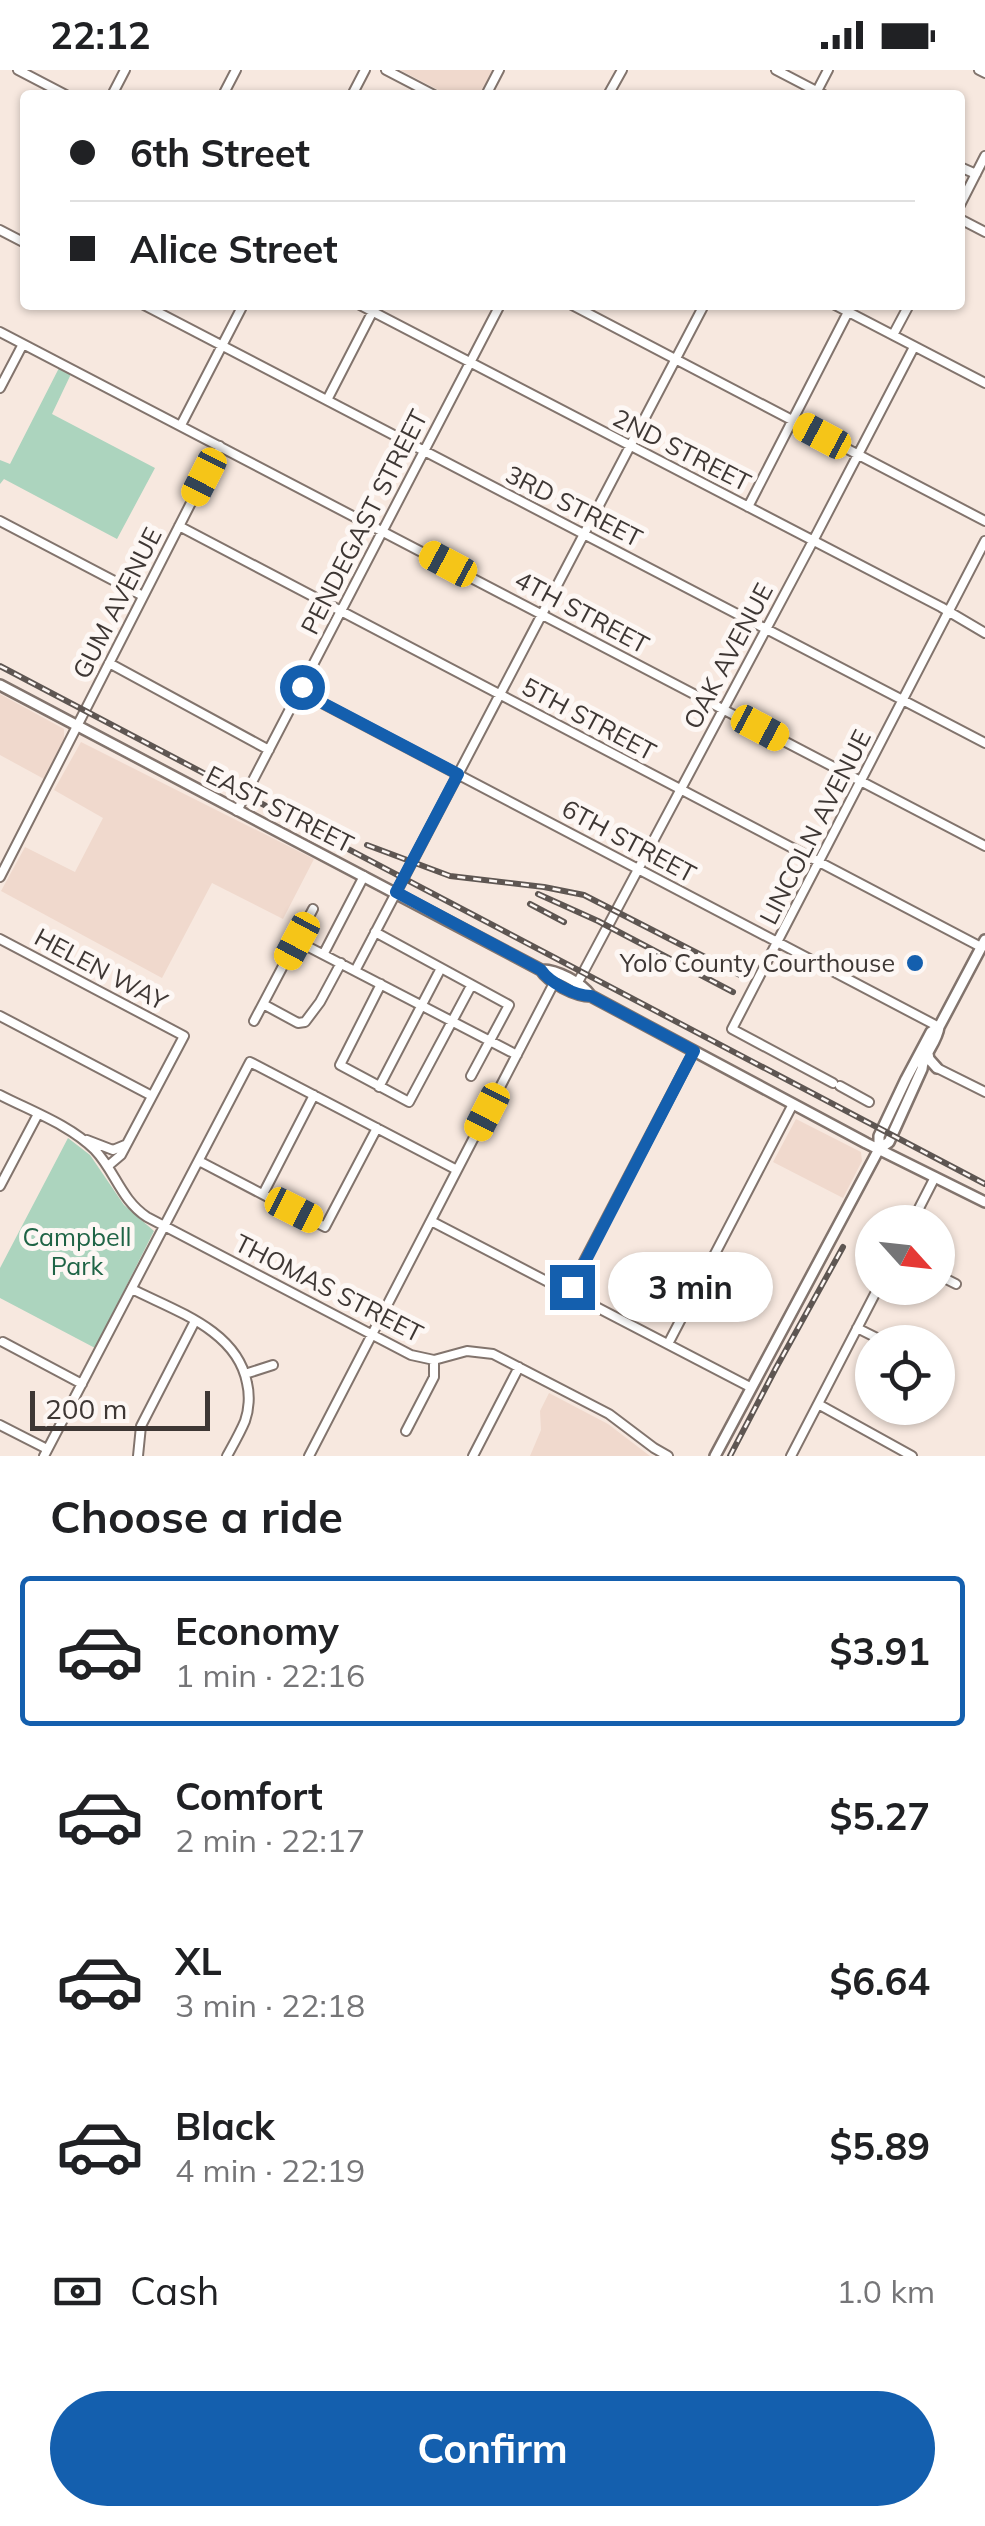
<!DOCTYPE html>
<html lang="en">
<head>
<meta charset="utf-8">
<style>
	body { margin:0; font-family:Mulish,sans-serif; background:#f6f6f6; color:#202124; height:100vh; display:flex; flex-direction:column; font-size:38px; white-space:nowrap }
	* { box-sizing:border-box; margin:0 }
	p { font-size:32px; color:#757577 }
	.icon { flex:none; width:55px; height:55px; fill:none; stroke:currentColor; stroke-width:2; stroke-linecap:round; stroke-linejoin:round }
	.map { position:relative; height:1386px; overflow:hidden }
	.panel { display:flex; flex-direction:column; background:#fff; flex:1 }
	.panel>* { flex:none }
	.guide { position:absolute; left:20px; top:20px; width:945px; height:220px; border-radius:10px; box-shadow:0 2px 8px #0004; display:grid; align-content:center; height:220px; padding:0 50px; background:#fff }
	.needle { width:65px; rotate:117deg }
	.fabs { position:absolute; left:855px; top:1135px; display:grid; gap:20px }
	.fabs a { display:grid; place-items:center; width:100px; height:100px; border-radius:50%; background:#fff; box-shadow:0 2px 8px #0004; font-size:50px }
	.scale { position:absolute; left:30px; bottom:25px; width:180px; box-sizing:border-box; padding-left:10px; border:5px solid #3e3734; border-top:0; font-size:28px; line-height:35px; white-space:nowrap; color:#3e3734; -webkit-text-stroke:8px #fdf7f4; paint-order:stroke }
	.end { position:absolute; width:45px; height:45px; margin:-22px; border:12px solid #145fae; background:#fff; box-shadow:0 0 0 5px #fff }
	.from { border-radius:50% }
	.bubble { position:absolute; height:70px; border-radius:35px; background:#fff; box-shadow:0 2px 8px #0004; font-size:32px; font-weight:700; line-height:70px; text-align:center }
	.car { position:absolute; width:30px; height:60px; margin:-30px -15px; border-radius:12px; box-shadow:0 0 8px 2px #0007; background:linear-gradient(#f5c518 24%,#345 0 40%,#f5c518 0 76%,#345 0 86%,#f5c518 0) }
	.guide b { display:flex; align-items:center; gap:35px; height:95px; font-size:38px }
	.guide b+b { border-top:2px solid #e0e0e0 }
	.guide i { width:25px; height:25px; background:#202124 }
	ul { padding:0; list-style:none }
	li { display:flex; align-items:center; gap:30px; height:150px; margin:0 20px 15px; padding:0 30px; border:5px solid transparent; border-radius:10px }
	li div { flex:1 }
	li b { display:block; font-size:38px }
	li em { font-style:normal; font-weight:700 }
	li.active { border-color:#145fae }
	li>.icon { width:90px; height:90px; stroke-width:1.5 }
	h2 { padding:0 50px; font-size:45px; line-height:120px }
	.pay { display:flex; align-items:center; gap:25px; height:110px; padding:0 50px; font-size:38px }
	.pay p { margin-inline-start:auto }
	.button { display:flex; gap:20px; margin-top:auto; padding:20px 50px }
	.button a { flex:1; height:115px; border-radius:60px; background:#145fae; color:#fff; font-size:40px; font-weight:700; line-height:115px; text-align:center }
	.status { display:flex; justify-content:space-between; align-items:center; height:70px; padding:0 50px; background:#fff; direction:ltr }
	.status svg { height:28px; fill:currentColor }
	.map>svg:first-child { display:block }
	.built { fill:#f0d9cd }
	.green { fill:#acd4be }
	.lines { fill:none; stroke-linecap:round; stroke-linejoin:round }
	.minor-casing { stroke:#82746d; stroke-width:12 }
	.major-casing { stroke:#82746d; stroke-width:14 }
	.minor { stroke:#fff; stroke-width:8 }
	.major { stroke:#fff; stroke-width:9 }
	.rail-casing { stroke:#5e5652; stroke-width:6 }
	.rail { stroke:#fdf7f4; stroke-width:2.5; stroke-dasharray:8; stroke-linecap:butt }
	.route { stroke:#145fae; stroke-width:12 }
	.poi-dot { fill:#145fae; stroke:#fdf7f4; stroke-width:4 }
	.labels { text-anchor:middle; stroke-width:10; stroke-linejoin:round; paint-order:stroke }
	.street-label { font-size:25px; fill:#3e3734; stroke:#fdf7f4 }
	.poi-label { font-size:25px; fill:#3e3734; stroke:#fdf7f4; text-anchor:end }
	.park-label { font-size:25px; fill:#1f6446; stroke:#fdf7f4 }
</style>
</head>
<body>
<div class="status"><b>22:12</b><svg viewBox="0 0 49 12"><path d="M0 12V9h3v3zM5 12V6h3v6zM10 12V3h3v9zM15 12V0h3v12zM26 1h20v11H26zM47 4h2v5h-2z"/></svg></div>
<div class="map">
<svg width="985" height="1386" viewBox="0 0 985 1386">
	<rect width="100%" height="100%" fill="#f7e8df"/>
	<path class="built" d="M400,0H493L480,25H448Z
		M0,624L64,659V670L44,709L0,685Z
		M81,672L314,789L283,849L212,813L162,908L1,821L25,777L75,802L103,748L54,720Z
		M796,1049L861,1082L862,1091L843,1128L773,1092Z
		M549,1323L608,1354L650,1386H530L541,1360L540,1341Z"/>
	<path class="green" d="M59,298L71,304L52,344L155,398L117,469L4,409L0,414V390L10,394Z
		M68,1068L90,1085L124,1135L154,1161L95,1278L0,1228V1198Z"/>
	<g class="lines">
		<g class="minor-casing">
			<path id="minor" d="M18,0L66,25
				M386,0L434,25
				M776,0L824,25
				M979,0L985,3
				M816,23L828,0
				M112,25L125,0
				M223,25L236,0
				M352,25L365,0
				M486,25L499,0
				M608,25L622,0
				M960,97L976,104
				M960,135L985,86
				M960,149L985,162
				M0,160L25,173
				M144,235L985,673
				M360,235L941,537L985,563
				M572,235L985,451
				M835,235L985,313
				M0,262L985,776
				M893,265L909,235
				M0,318L23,274
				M327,330L376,235
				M181,355L243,235
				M748,437L848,242
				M0,451L143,526
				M179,456L981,877
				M109,593L269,680
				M299,621L939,957
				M237,741L500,235
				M0,807L220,376
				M375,862L509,935L471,1006
				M0,869L184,966L121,1085L108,1096
				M297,871L517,985
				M324,883L364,806
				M355,901L704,235
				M381,914L340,995L409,1032L471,916
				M577,914L813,471L914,277
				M263,934L298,953L305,952L320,932L341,893
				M0,946L152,1026
				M254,951L313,839
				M937,998L985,1022
				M833,1013L732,959L985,471
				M840,1016L869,1032
				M379,1017L440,900
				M0,1025C31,1041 70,1055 95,1080C115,1101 121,1130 147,1147L411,1285L434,1290L467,1281L493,1284L609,1344L654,1378L668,1386
				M87,1070L113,1080L125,1075
				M199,1091L325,1157L377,1058
				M0,1116L38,1044
				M263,1124L314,1025
				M431,1151L750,1317
				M912,1152L935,1107
				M938,1205L956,1214
				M132,1219C175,1241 237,1260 247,1313C250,1325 249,1340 245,1351C240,1363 233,1375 227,1386
				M568,1222L694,981
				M857,1258L885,1272
				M3,1272L82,1314
				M668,1274L793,1034
				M245,1304L273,1295
				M818,1334L912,1386
				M0,1355L47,1379
				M406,1361L434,1307V1290
				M44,1386L250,992L457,1100
				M138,1386L141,1356L195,1251
				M309,1386L555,911
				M473,1386L519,1297
				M791,1386L878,1218"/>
		</g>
		<g class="major-casing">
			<path id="major" d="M0,615L541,900C549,912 575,926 591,926L866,1073L985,1132
				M541,900C556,899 582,913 591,926
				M928,984L929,989L937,998
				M879,1079V1066L906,1009L931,962L939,957
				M715,1386L879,1079L889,1072L922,999C923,984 937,973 939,957L985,870"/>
		</g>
		<use href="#minor" class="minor"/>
		<use href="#major" class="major"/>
		<g class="rail-casing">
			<path id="rail" d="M0,596L985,1114
				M367,775L450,806L544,817L584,825L742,906
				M538,824L598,851L733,922
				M530,834L564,852
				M730,1386L776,1298L843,1177"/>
		</g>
		<use href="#rail" class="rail"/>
	</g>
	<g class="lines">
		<path class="route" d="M302,617L300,621L458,704L396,822L541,900C549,912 575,926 591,926L694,981L572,1217"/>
	</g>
	<circle class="poi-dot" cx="915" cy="893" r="10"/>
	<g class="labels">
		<g class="street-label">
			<text transform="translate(682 380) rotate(27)" y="9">2ND STREET</text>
			<text transform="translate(574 436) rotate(27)" y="9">3RD STREET</text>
			<text transform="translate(364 452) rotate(-63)" y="9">PENDEGAST STREET</text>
			<text transform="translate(117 533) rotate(-63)" y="9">GUM AVENUE</text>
			<text transform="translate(582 542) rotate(28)" y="9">4TH STREET</text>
			<text transform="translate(728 586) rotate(-62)" y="9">OAK AVENUE</text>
			<text transform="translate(589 649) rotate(28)" y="9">5TH STREET</text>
			<text transform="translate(280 739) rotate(27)" y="9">EAST STREET</text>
			<text transform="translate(815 757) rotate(-63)" y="9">LINCOLN AVENUE</text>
			<text transform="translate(629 771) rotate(28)" y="9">6TH STREET</text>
			<text transform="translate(101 899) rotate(28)" y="9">HELEN WAY</text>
			<text transform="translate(329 1218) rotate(27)" y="9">THOMAS STREET</text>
		</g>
		<g class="poi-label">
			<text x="895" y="902">Yolo County Courthouse</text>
		</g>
		<g class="park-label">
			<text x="77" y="1176">Campbell<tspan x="77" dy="29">Park</tspan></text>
		</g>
	</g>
</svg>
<div class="fabs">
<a><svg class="needle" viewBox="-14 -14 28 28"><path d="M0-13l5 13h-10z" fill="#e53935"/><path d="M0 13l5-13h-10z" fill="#757577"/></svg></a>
<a><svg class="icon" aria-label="locate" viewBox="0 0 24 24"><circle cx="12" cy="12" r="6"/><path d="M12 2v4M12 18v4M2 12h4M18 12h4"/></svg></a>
</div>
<div class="scale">200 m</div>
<i class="end from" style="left:302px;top:617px"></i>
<i class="end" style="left:572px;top:1217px"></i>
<div class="bubble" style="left:608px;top:1182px;width:165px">3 min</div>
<i class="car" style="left:822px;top:366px;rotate:298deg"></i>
<i class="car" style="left:204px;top:407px;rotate:207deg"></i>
<i class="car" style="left:448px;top:494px;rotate:298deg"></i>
<i class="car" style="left:760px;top:658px;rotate:118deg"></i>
<i class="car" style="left:297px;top:871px;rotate:208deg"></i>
<i class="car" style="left:487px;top:1042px;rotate:207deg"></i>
<i class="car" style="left:294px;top:1140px;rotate:117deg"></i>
<div class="guide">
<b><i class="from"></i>6th Street</b>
<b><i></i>Alice Street</b>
</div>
</div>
<section class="panel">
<h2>Choose a ride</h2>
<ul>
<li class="active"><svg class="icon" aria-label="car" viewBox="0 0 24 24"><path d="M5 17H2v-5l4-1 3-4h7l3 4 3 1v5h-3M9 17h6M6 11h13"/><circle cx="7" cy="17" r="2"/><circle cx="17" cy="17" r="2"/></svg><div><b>Economy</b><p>1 min · 22:16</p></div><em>$3.91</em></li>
<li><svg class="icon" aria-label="car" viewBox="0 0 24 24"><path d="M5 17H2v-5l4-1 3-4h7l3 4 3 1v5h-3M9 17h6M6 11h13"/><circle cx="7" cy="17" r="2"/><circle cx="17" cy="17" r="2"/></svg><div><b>Comfort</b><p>2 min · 22:17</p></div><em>$5.27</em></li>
<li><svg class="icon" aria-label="car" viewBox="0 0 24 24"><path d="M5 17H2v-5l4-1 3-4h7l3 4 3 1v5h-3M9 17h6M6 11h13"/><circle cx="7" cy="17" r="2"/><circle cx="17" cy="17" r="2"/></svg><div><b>XL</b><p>3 min · 22:18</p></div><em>$6.64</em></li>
<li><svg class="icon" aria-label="car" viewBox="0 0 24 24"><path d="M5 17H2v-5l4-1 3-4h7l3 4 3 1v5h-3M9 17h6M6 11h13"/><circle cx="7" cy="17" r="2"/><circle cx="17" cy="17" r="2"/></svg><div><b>Black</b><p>4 min · 22:19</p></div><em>$5.89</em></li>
</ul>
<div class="pay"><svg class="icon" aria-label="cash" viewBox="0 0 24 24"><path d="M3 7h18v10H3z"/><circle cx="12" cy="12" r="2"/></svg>Cash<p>1.0 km</p></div>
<div class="button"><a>Confirm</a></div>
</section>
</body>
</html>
